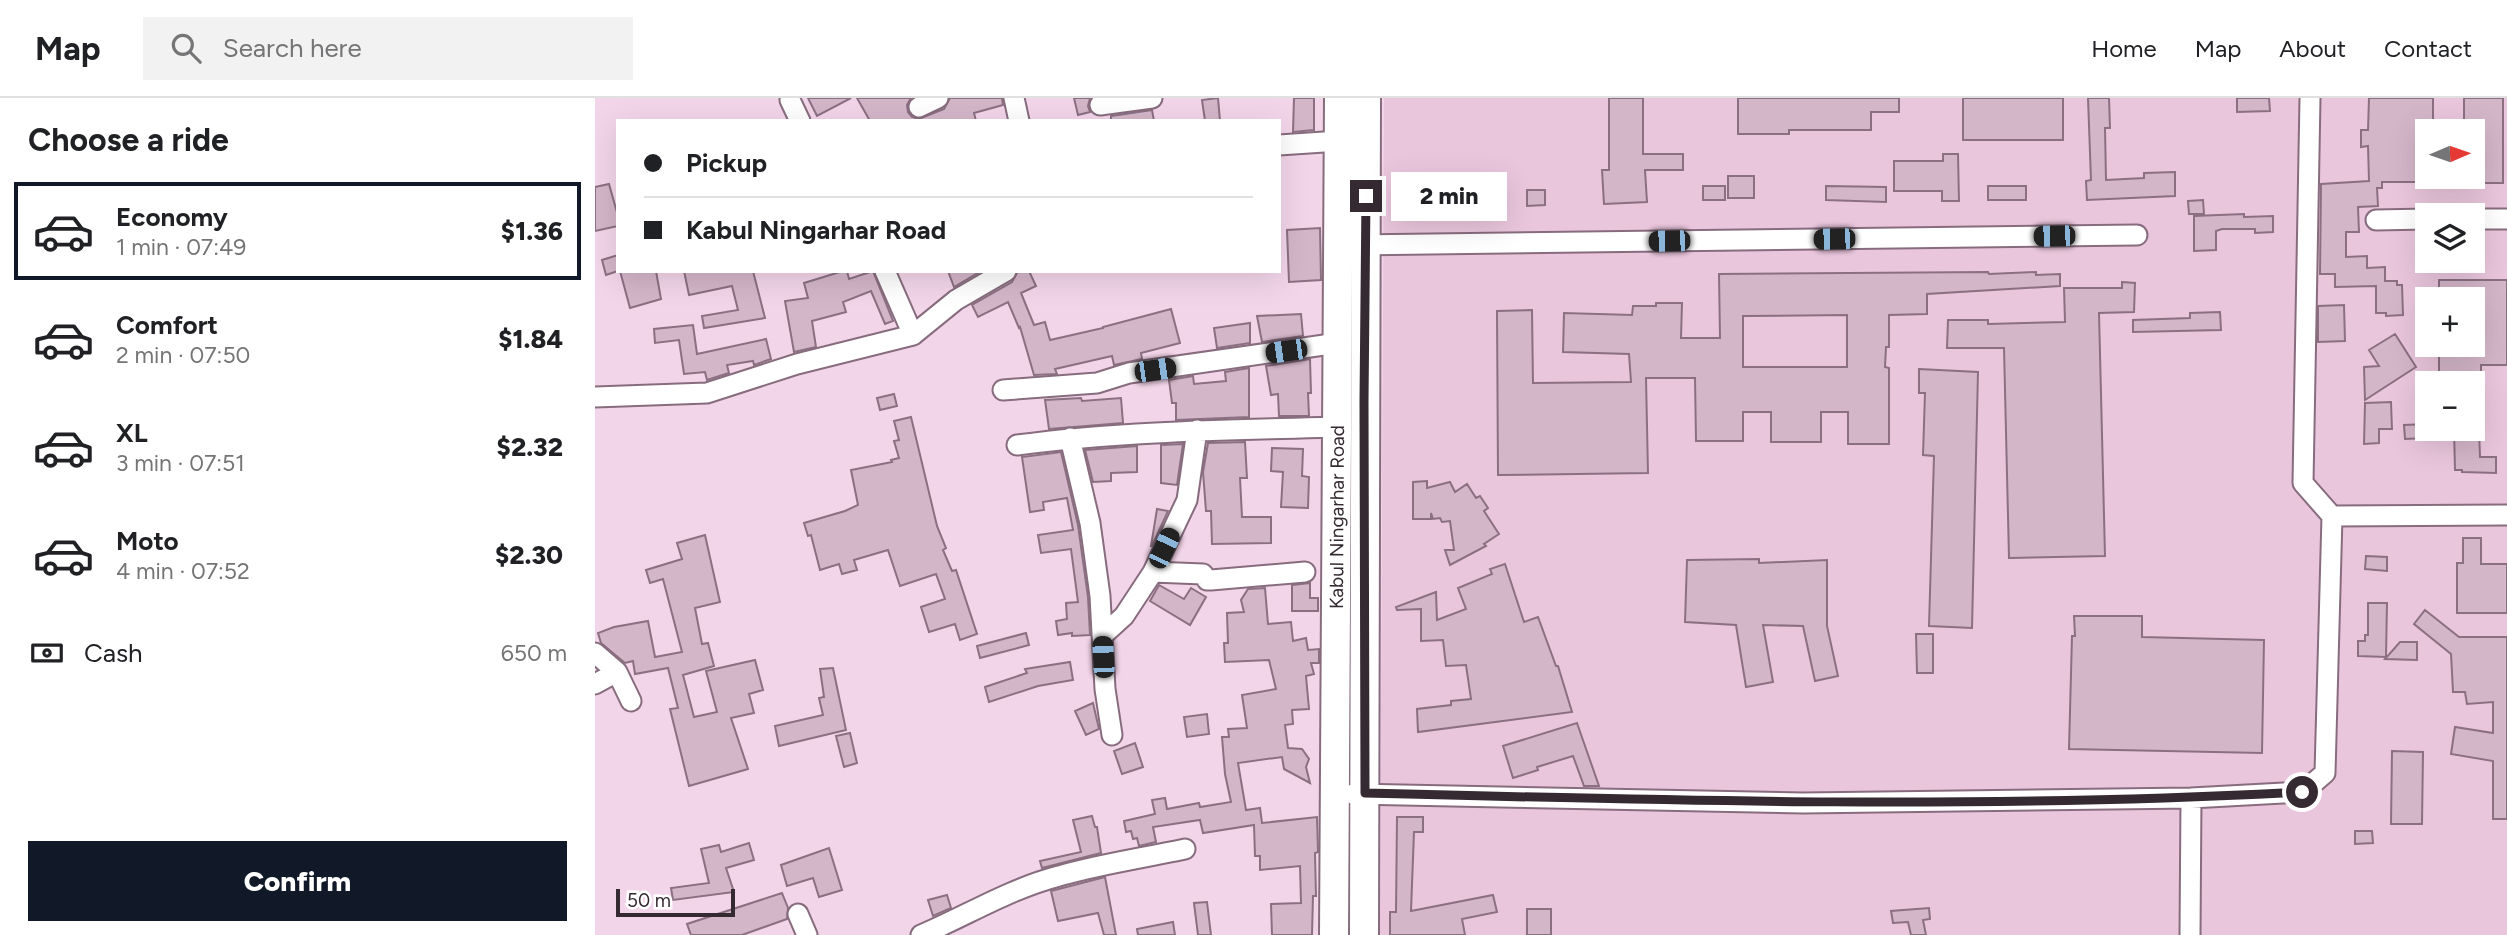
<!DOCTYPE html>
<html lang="en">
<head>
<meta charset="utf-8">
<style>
	body { margin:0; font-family:Figtree,sans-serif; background:#f2f2f2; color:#202124; height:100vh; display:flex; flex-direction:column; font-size:26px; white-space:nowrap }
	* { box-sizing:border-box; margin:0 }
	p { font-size:23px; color:#757577 }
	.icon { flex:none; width:38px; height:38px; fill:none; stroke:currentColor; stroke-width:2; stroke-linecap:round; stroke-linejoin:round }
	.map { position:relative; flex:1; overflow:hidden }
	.side { display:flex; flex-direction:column; background:#fff; width:595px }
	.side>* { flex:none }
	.top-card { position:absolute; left:21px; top:21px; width:665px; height:154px; border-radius:0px; box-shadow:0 7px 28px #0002; display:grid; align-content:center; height:154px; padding:0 28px; background:#fff }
	.needle { width:46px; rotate:88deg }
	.buttons { position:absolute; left:1820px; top:21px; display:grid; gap:14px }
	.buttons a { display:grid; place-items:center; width:70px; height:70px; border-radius:0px; background:#fff; box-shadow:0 7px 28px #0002; font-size:35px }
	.scale { position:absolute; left:21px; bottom:18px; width:119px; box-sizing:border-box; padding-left:7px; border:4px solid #352a31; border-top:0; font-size:19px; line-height:24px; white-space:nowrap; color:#352a31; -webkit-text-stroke:5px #fff; paint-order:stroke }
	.end { position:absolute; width:32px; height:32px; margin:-16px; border:9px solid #352a31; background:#fff; box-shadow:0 0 0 4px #fff }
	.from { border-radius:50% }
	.bubble { position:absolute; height:49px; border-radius:0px; background:#fff; box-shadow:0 7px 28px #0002; font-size:23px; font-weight:800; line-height:49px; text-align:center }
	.car { position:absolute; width:21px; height:42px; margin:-21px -10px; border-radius:9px; box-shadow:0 0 5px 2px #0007; background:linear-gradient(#222 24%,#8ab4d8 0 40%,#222 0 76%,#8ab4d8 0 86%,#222 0) }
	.top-card b { display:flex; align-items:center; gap:24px; height:66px; font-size:26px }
	.top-card b+b { border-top:2px solid #e0e0e0 }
	.top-card i { width:18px; height:18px; background:#202124 }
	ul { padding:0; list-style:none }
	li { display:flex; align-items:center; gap:21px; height:98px; margin:0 14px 10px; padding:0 14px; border:4px solid transparent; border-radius:0px }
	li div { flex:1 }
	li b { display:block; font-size:26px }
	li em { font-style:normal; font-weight:800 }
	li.selected { border-color:#111827 }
	li>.icon { width:63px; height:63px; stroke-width:1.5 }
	h2 { padding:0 28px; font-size:32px; line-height:84px }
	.pay { display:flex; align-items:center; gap:18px; height:77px; padding:0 28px; font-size:26px }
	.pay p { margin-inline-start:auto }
	.primary-button { display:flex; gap:14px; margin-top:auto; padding:14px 28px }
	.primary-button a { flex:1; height:80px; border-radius:0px; background:#111827; color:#fff; font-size:28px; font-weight:800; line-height:80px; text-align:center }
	header { display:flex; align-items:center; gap:42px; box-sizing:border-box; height:98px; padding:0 35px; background:#fff; border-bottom:2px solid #e0e0e0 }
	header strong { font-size:33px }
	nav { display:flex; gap:38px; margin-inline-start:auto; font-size:24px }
	.search { width:490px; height:63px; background:#f2f2f2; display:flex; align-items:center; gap:18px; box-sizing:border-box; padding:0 24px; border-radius:0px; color:#757577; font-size:26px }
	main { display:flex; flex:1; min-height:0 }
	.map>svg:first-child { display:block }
	.built { fill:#eac6dd; fill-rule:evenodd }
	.building { fill:#d4b6c9; stroke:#8b7082; stroke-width:2; fill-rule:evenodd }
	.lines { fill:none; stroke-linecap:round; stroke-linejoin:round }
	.minor-casing { stroke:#876c7e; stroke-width:23 }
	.highway-casing { stroke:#876c7e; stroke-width:32 }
	.minor { stroke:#fff; stroke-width:19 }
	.highway { stroke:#fff; stroke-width:28 }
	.route { stroke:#352a31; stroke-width:9 }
	.labels { text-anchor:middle; stroke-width:5; stroke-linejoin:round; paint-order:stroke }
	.street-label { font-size:19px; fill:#352a31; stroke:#fff }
</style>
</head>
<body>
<header>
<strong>Map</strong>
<div class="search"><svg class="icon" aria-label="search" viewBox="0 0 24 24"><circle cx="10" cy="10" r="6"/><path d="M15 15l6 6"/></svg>Search here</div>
<nav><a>Home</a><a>Map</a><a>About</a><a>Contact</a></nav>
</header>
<main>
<section class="side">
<h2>Choose a ride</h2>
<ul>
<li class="selected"><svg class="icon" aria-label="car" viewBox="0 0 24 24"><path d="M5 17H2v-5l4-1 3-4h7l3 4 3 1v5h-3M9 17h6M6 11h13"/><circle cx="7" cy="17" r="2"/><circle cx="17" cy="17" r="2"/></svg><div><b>Economy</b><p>1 min · 07:49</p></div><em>$1.36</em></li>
<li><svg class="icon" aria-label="car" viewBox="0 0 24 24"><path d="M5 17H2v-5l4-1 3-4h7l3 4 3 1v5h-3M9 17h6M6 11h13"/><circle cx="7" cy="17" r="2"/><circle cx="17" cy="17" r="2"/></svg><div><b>Comfort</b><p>2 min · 07:50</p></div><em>$1.84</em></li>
<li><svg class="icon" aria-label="car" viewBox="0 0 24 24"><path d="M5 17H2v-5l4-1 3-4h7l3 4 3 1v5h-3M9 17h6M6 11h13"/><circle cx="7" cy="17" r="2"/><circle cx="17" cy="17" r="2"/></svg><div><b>XL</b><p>3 min · 07:51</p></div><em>$2.32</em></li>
<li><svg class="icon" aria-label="car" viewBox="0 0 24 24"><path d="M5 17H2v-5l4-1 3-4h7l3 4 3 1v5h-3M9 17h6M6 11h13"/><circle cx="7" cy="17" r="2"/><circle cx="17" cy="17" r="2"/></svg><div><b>Moto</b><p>4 min · 07:52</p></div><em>$2.30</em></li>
</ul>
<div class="pay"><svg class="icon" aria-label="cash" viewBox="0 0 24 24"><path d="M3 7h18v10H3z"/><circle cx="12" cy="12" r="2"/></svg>Cash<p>650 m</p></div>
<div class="primary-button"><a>Confirm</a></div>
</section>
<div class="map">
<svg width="1912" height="837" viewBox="0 0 1912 837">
	<rect width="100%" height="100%" fill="#f3d5e9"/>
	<path class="built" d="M789,0H1912V837H785ZM1832,33H1878V79H1832ZM1832,117H1878V163H1832ZM1832,201H1878V247H1832ZM1832,285H1878V331H1832Z"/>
	<path class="building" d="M213,0H256L222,18Z
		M262,0H316L312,7L313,14L317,19L324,21L349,11L355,0H407L408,7L379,15L381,23H275Z
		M479,0H495L493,8L495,14L483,17Z
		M623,0L625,23H610L607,2Z
		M699,0H719V32L698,34Z
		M1014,0H1048V56H1088V72H1050L1052,104L1009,106L1007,72H1014Z
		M1143,0H1304V14H1276V32H1194V36H1143Z
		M1368,0H1468V42H1368Z
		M1493,0H1514L1515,30H1510L1511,82L1549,80V75L1580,74V98L1492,102L1491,83L1496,82Z
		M1642,0H1674L1675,13L1642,14Z
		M1774,0H1838V33H1832V84H1787V90H1782L1783,108L1763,109L1764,134H1751V159L1772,158V170L1790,169V183H1802V187H1807L1808,217L1791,218V215H1781V188L1740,189V176H1725L1726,86L1774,83L1773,48L1766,49V32H1773Z
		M1869,0H1908V85H1878V33H1869Z
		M557,12L559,23H516V18Z
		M1348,56H1363L1364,103H1347V93H1299V63H1348Z
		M1133,78H1159V100H1133Z
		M14,86L23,118V128L0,133V89Z
		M1108,88H1130V102H1108Z
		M1231,88L1291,89V104L1231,102Z
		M1393,88H1431V102H1393Z
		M932,92H950V107L932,108Z
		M1608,102L1609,116H1594L1593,103Z
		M1649,116V119L1678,118V134L1660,135V131H1627L1621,133V152L1599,153V118Z
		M725,130L726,182L694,184L692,132Z
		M23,157V173L11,177L7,162Z
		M25,173H61L66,201L35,210Z
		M89,173H158L170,220L109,230L107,218L143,212L137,188L94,197Z
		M248,173H252L254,181L278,173L298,223L290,226L276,193L248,204L251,214L217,223L221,249L199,254L190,203L213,200L209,185Z
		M353,173H386L359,189Z
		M423,173H434L441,188L426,195L439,227L450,224L455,242L508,230V229L576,211L585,245L546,255L547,261L519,267L517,258L460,271L462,276L439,277L425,229L424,230L413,204L383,219L377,207L417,184Z
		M1393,174L1394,176L1441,174V177L1465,176V188L1332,196V216L1294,217V249H1291L1290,269L1294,270V346H1253V314H1226V344H1176V314H1148V343H1101L1100,280H1051L1053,375L903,377L902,213L937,212L938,285L1036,284L1034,256L968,254L969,215L1037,217L1038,208H1061V205H1087L1086,240H1125L1124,176ZM1252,217V269H1148V218Z
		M1844,182H1912V267H1886V285H1844V247H1878V201H1844Z
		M1527,184L1540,185L1539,214L1504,215L1510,458L1414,460L1409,250H1352L1353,222H1393V226L1470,224L1469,190H1527Z
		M1749,207L1750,243L1723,244V208Z
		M1625,214L1626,232L1538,234V222L1595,220V215Z
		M706,216L708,238L667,244L662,218Z
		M655,225V245L622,250L619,230Z
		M98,227L102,256L171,241L176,261L159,267L158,263L132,267L134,275L112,282L110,274L89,276L84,242L60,245L59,231Z
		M1800,236L1821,269L1770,302L1769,269L1784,268L1774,252Z
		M715,261L716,295H713L714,318H684L683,296L676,297L671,268Z
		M654,270V319L581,322V305H577L574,282L598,278L599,286L631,283L630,274Z
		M1324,271L1383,274L1377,530L1334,528L1339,358L1328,357L1330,295H1324Z
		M299,296L302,308L285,312L282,300Z
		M486,300L487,303L526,300L528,325L454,331L450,302Z
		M1796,304L1797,331H1784V345L1769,346L1770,305Z
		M316,319L342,428L351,450L348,452L357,473L361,472L382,536L365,542L360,526L334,534L326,509L350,501L341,476L305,488L293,452L259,462L262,472L247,476L244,466L225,472L216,437L213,438L209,425L250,413L263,407L256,372L297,364L296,362L304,360L299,343L304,342L299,323Z
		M1832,326V340L1810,341L1809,327Z
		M1859,331H1884L1885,359H1901V375L1867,374V372H1860Z
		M650,344L652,380H645L647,419H676V445L617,446L616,413H611L608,374L613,345Z
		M588,346L582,387L566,385V347Z
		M542,348V374L516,375V383L498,384L490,352Z
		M677,350L708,351L707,378L714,379L713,410L686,409L688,374L676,373Z
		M466,354L483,427L493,499L495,537L477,538V535L463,537L461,523L472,521L471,505L483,504L476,451L446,455L443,437L478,432L472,400L448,404L449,412L435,414L427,359Z
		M832,383V390L855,384L860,394L872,386L881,400L885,398L893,410L889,413L904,436L889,446L891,448L855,467L850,452H859L855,423L847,424L845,420L838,421L836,415V421H818V384Z
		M562,411L573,413L557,448H556Z
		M110,437L125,504L100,510L107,546L113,545L119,568L88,577L99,619L122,614L111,573L160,562L168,592L154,596L159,615L136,620L153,671L94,688L75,611L83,610L73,570L40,576L38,563L30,565L6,545L3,535L19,529L53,523L60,559L87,554L68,481L55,485L51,472L87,461L82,445Z
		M1868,440H1886V466H1912V515H1862V465H1868Z
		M1771,458L1792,459V473L1770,471Z
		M1164,461V465L1232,462V528L1243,578L1220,583L1208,528L1168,527L1178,584L1151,589L1141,527L1090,524L1092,462Z
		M910,466L929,524L943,519L961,568H963L977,614L823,634L822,611L856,607V603L876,601L871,567L851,568L848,542L826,543V511L802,512L801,509L841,494L842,522L871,511L863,490L897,476L895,471Z
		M715,485V500H723V513H697V487Z
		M564,487L589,501L596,490L611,499L595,527L555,503Z
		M670,490L673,526L696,524L698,543L711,540L713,552L724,551V565H716L719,576L711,578L714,611L697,612L698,626L690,627L693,650L707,651L714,661L711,669L715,685L689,671L687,659L643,665L651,712L665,710L667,725L722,719L723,754L720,755L721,798H718L717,837H677L676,806L706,805L705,768L665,772V758H660L659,727L608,735L605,722L558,729L561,744L544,748L542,740L538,741L536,733L531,734L529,723L560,716L557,702L570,700L572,711L604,705L605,709L636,704L630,676L627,639H634L633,631L652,630L647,597L681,591L674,562L630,564L629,545H633L632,515L649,514L646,502L653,491Z
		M1773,505H1792L1791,559L1763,558V543H1770V537H1773Z
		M1830,512L1864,539H1912V721H1898V663L1856,656L1860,629L1898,635V604L1872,606L1870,594H1858L1856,556L1819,526Z
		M1479,518H1547V539L1669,542L1667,655L1474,651L1477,538H1480Z
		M431,535L434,547L385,560L382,548Z
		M1321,536H1338V575H1322Z
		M1805,544H1822V562L1790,561Z
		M475,564L478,582L443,588L394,604L390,589L432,575L430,571Z
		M238,570L251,632L184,648L180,628L228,617L224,600L229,599L225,571Z
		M498,605L504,631L491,637L480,613Z
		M612,616L614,636L592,639L589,619Z
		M982,625L1004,688H989L978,658L942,669L943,672L918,680L908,648Z
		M255,635L262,665L249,669L241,638Z
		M540,645L548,669L527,676L519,653Z
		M1797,653L1828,654L1827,726H1796Z
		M497,718L500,729H502L506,755L447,770L445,763L486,754L478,722Z
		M802,719H828V734H819L816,813L898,797L902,814L867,821L870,837H795V814H801Z
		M1760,733H1777L1778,745L1760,746Z
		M154,745L159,762L131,770L139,794L78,802L76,790L114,785L106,751L124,747L126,754Z
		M234,750L247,792L224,799L218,780L192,788L186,767Z
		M510,779L521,837H509L503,815L463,823L456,793Z
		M187,795L193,810L192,821L147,837H96L92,826Z
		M352,797L356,810L338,818L333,802Z
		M612,804L616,837H603L599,805Z
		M1334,810L1335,821L1328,822L1331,837H1316L1313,824L1298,825L1296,813Z
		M932,811H956V837H932Z
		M578,824L580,837H543L542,831Z"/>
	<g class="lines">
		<g class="minor-casing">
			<path id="minor" d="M419,0L424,23
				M195,2L205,23
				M505,7L557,0
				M324,9L343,0
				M684,47L744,43
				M1878,121H1912
				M1781,122L1832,121
				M759,147L1542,137
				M290,173L318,237
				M408,292L502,285L534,275L743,245
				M0,299L112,295L202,266L318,237L361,202L411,173
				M475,340L495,425L505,498L510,591L517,637
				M422,347C528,333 636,332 743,329
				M1737,418L1912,417
				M558,474L608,476L612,482H616L710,474
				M507,538L529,518L558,474L592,402L602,332
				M0,555L22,574L36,603
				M0,586L22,574
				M758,696L1208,705L1596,700L1708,694L1730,675L1737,418L1708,385L1715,0
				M203,816L212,837
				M326,837C373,817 414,791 464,778C505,766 548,760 590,751
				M1595,837L1596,700"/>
		</g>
		<g class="highway-casing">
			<g id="highway">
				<path id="s1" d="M739,837L744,0"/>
				<path d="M769,837L771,0"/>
			</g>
		</g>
		<use href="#minor" class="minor"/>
		<use href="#highway" class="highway"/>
	</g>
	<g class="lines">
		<path class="route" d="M771,98L769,303L770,695C1082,703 1395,711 1707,694"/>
	</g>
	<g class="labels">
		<g class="street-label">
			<text dy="7" stroke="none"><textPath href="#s1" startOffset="418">Kabul Ningarhar Road</textPath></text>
		</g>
	</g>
</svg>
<div class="buttons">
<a><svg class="needle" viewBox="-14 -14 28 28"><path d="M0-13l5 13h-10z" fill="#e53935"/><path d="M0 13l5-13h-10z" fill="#757577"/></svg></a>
<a><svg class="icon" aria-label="layers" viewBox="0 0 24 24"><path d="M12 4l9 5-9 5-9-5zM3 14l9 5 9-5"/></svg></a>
<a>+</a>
<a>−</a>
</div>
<div class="scale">50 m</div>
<i class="end from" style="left:1707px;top:694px"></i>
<i class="end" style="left:771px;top:98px"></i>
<div class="bubble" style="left:796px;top:74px;width:116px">2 min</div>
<i class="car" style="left:1459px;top:138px;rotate:269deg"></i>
<i class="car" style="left:1239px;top:141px;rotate:269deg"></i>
<i class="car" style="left:1074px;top:143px;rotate:269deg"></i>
<i class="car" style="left:691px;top:253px;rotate:262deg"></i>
<i class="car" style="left:560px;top:272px;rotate:82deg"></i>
<i class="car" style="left:569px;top:450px;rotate:25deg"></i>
<i class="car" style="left:508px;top:559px;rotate:357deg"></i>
<div class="top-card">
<b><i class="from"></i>Pickup</b>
<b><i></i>Kabul Ningarhar Road</b>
</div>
</div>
</main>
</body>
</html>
